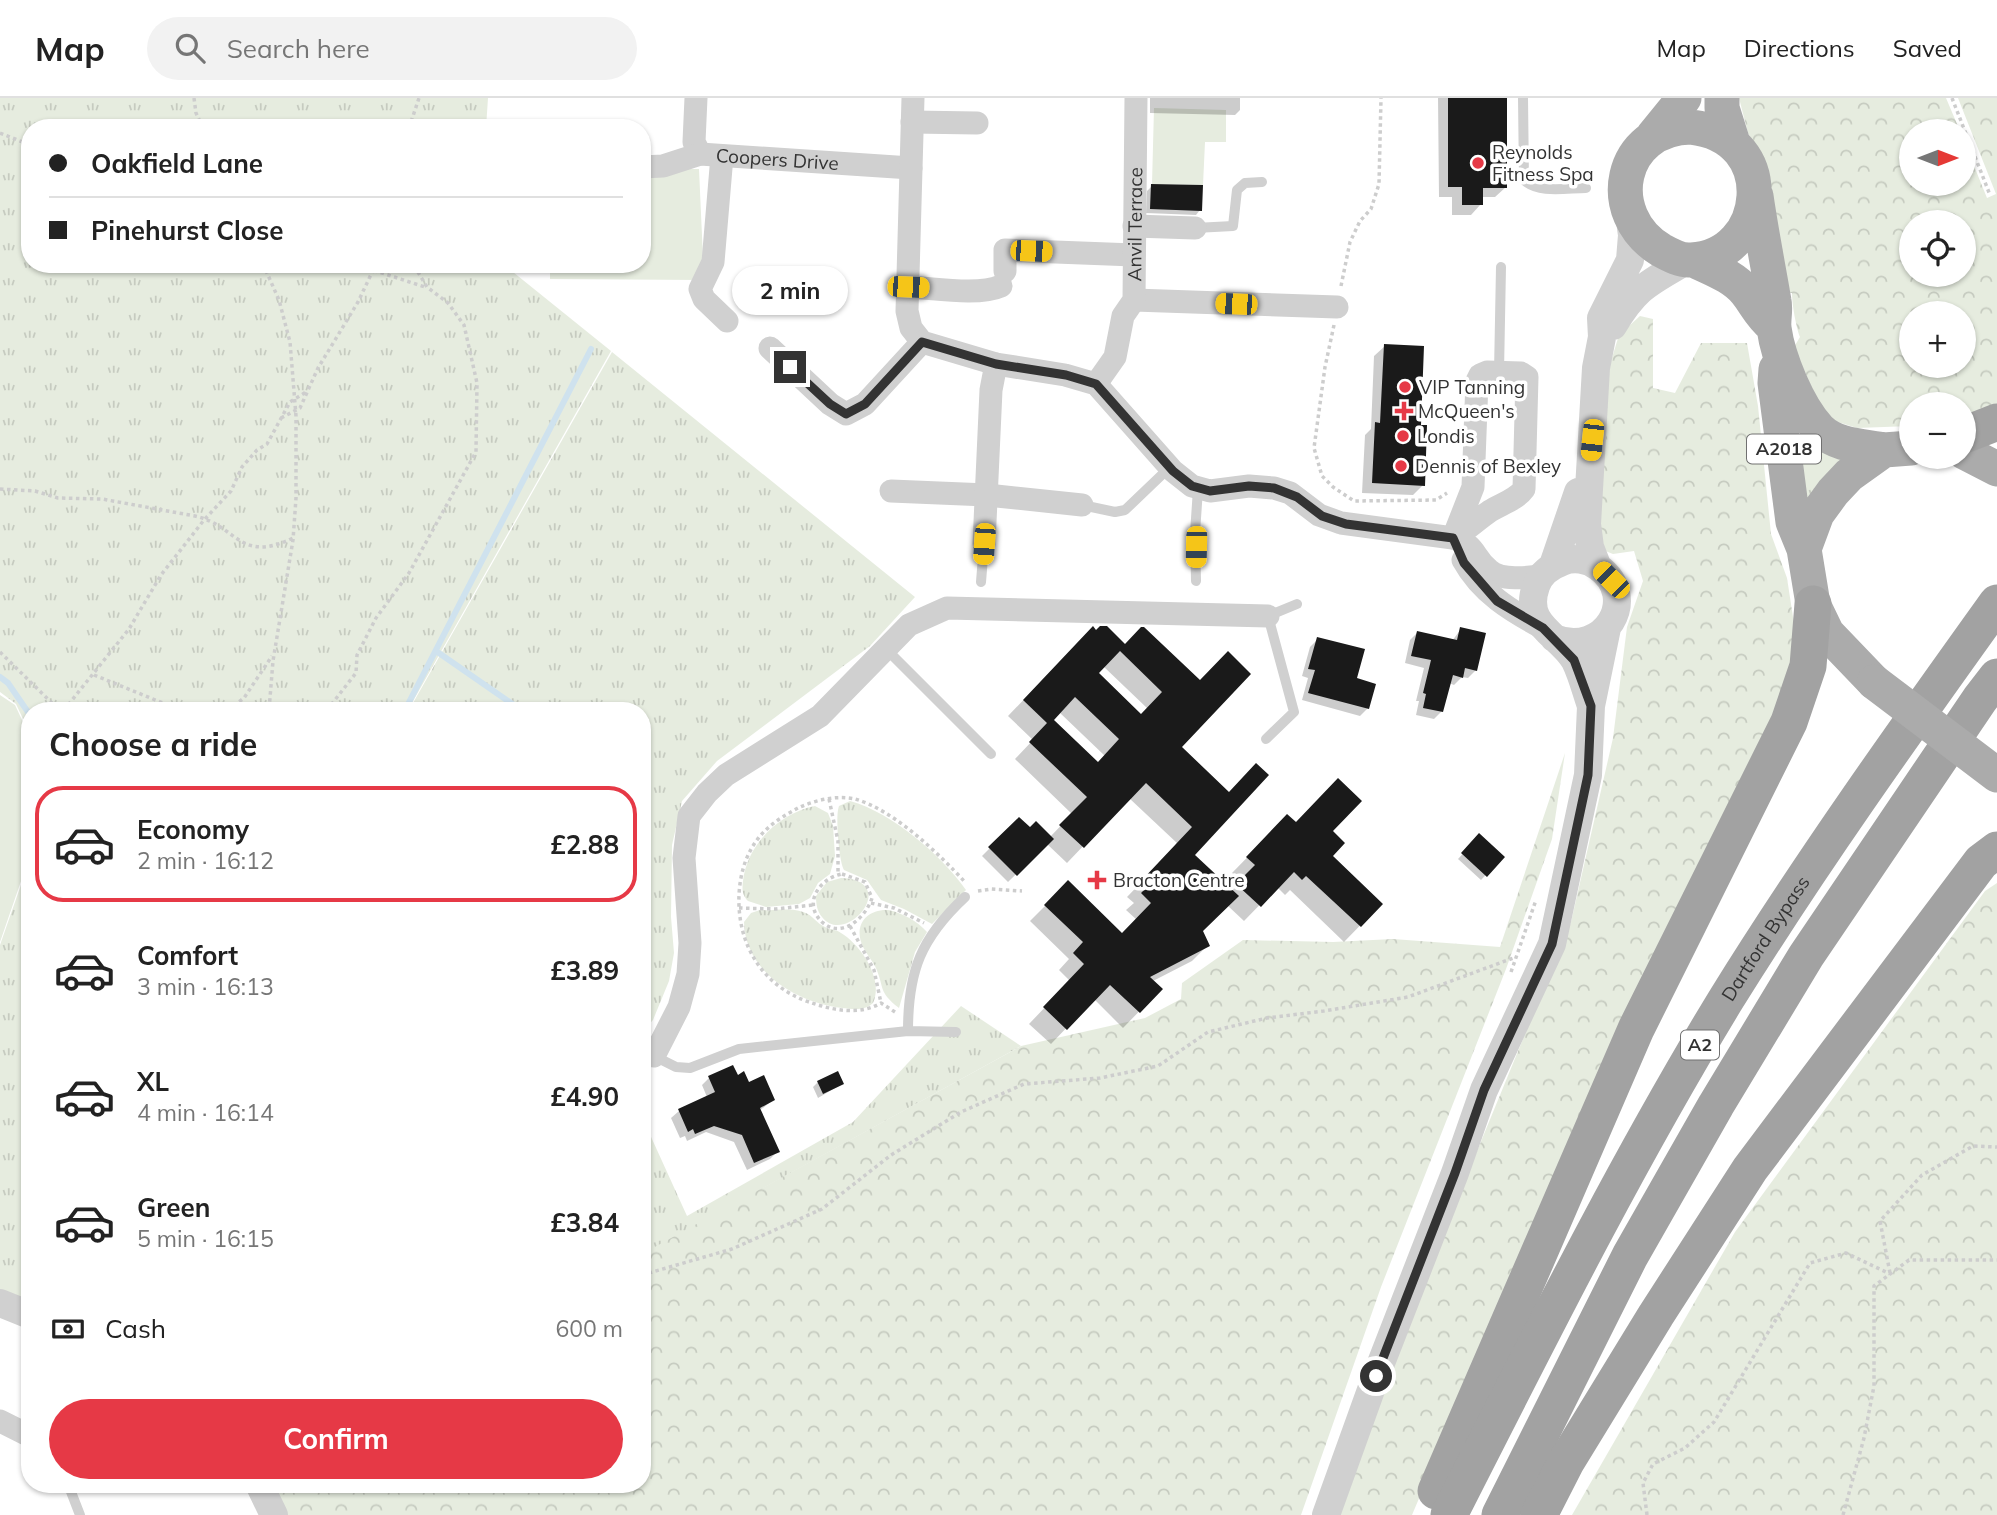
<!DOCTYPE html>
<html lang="en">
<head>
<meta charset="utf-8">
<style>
	body { margin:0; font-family:Mulish,sans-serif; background:#f2f2f2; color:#222; height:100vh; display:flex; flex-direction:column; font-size:26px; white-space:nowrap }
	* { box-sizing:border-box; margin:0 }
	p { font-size:23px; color:#767676 }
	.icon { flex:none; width:38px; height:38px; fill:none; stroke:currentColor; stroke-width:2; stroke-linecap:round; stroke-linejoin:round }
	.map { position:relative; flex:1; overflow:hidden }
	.sheet { position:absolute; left:21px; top:604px; width:630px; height:791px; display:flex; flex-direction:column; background:#fff; border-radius:28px; box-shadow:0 2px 5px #0004 }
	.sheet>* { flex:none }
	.hud { position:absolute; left:21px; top:21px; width:630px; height:154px; border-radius:28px; box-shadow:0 2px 5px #0004; display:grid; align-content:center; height:154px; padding:0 28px; background:#fff }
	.needle { width:46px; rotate:90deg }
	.controls { position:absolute; left:1899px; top:21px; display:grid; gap:14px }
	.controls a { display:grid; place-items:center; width:77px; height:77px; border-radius:50%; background:#fff; box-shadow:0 2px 5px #0004; font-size:35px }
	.end { position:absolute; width:32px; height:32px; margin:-16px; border:9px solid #333; background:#fff; box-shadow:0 0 0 4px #fff }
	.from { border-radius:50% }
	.bubble { position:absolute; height:49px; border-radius:24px; background:#fff; box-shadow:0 2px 5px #0004; font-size:23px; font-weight:700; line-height:49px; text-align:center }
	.car { position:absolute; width:21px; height:42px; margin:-21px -10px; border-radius:9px; box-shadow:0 0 5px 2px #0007; background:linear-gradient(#f5c518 24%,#345 0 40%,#f5c518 0 76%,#345 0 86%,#f5c518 0) }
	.hud b { display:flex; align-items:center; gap:24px; height:66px; font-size:26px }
	.hud b+b { border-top:2px solid #e0e0e0 }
	.hud i { width:18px; height:18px; background:#222 }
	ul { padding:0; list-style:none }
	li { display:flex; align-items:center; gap:21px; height:116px; margin:0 14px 10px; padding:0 14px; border:4px solid transparent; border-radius:28px }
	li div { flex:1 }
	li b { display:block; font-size:26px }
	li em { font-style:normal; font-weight:700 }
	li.active { border-color:#e63946 }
	li>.icon { width:63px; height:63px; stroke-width:1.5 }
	h2 { padding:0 28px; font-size:32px; line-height:84px }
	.pay { display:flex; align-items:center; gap:18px; height:77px; padding:0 28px; font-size:26px }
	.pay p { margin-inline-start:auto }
	.action { display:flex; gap:14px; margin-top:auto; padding:14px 28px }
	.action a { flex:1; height:80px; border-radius:42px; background:#e63946; color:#fff; font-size:28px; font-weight:700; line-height:80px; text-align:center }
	header { display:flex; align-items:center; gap:42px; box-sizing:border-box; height:98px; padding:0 35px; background:#fff; border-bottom:2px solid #e0e0e0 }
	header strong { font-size:33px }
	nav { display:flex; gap:38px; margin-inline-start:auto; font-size:24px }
	.search { width:490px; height:63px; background:#f2f2f2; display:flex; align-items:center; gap:18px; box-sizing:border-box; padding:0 24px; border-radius:38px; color:#767676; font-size:26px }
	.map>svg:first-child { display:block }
	.grass { fill:url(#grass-tufts) }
	.forest { fill:url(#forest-crowns); fill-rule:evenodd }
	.green { fill:#e6ecdf }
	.shadow { fill:#0003; fill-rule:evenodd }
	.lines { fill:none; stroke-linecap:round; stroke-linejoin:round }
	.stream { stroke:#cfe2ee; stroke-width:6 }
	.building { fill:#1a1a1a; fill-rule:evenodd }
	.path { stroke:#cdcdcd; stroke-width:3.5; stroke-dasharray:3.5 3.5; stroke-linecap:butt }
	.service { stroke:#d0d0d0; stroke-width:10 }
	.minor { stroke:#d0d0d0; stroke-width:23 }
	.tertiary { stroke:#d0d0d0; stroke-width:28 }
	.primary { stroke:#ababab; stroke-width:35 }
	.trunk { stroke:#a2a2a2; stroke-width:37 }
	.primary-bridge { stroke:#ababab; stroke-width:35 }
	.route { stroke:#333; stroke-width:9 }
	.poi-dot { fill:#e63946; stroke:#fff; stroke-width:2.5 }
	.labels { text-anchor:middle; stroke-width:7; stroke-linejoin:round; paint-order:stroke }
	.shield { fill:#fff; stroke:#707070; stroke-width:2 }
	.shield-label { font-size:18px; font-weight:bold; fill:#333 }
	.poi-label { font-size:19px; fill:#333; stroke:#fff; text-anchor:start }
	.street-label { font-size:19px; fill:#333; stroke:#fff }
</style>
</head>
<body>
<header>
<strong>Map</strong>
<div class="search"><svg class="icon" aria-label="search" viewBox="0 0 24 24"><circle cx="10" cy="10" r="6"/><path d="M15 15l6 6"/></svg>Search here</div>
<nav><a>Map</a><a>Directions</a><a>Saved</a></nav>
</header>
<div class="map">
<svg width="1997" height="1417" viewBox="0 0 1997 1417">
	<defs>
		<pattern id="grass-tufts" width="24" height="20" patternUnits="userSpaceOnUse" patternTransform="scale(1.75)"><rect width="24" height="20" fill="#e6ecdf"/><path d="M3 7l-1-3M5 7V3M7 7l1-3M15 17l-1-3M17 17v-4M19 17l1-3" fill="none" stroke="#c6cbc0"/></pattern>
		<pattern id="forest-crowns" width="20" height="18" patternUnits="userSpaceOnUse" patternTransform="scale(1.75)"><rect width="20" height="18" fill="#e6ecdf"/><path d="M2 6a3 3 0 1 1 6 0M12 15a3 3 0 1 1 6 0" fill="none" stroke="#c6cbc0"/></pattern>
	</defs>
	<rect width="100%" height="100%" fill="#fff"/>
	<path class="grass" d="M0,0H488L486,30H30V166H503L611,253L408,612H30V636L16,606L0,594Z
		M612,254L915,499L870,548L717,663L682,703L672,747L671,819L674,855L669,883L653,922L642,934V612H409Z
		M1816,343L1855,356L1806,418L1801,352Z
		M850,703C893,715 941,757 966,792L932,826L904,811L881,802L867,782L844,772C839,763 835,718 839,708Z
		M815,708L828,715L833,728L835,758L830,776L818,785L810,800L799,806L766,809L748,803C742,797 742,791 743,783C747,747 779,715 815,708Z
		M30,761V1216L0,1204V847Z
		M841,780C902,782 846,850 822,819C817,813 816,806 816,798L827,784Z
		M760,812C774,813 790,809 803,814C813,817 816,825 825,829C830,832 836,831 841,835C861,847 884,881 873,905C865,913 853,911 842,910C797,905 745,874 744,824L751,815Z
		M888,812C903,815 917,823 927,834L915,854L899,910C877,893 885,889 875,868C871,861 866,855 863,849C853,828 866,811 888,812Z
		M961,908L1021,948L642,1157V1019L687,1118L853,1024Z"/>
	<path class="forest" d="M1739,0H1946L1960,33H1911V86H1964V43L1987,100L1996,96L1958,0H1997V321H1964V306H1911V328L1857,330L1825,320L1794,249L1800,239C1796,229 1792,206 1792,195H1790L1761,58L1748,35ZM1911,124H1964V177H1911ZM1911,215H1964V268H1911Z
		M1640,218L1653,221V290L1675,295L1701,245H1747L1758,308L1771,436L1787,480L1797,545L1792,587L1554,1082L1412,1417H1340L1420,1192L1571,824L1613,640L1627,529L1643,483L1634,453L1613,456L1603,452L1594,424L1607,276L1619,237Z
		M1565,655L1552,741L1506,871L1381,1189L1301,1417H282L262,1386H642V1156L1021,948L1145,920L1181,901L1182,885L1243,842L1333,844L1393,841L1500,849Z
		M1997,785V1417H1572L1735,1134L1985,793Z"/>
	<path class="green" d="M1154,10L1226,12V44H1205L1203,87L1152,86Z
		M642,71H699L704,182L550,181V166H642Z
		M0,597L15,607L30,639V757L0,844Z"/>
	<path class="shadow" d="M1150,0H1240V12L1235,17L1150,15Z
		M1438,0H1505L1506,89L1495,99H1481V106L1471,117H1452V99H1439Z
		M1152,88L1200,112L1196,117L1146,115L1147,93Z
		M1385,248L1419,328L1423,387L1413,397L1362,395L1365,337L1371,331L1374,258Z
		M1144,531L1179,649L1228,696L1193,757L1231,793L1240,783L1232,775L1272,734L1296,726L1330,733L1331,758L1381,806L1344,844L1290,792L1285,797L1277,789L1244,823L1227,807L1201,833L1208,847L1192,863L1153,883L1161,891L1123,930L1094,901L1051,946L1029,926L1070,883L1059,872L1069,861L1030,823L1068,785L1122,837L1137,822L1126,812L1134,805L1127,799L1178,746L1129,700L1067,765L1047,746L1008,784L982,758L1019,721L1029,732L1050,739L1072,716L1015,661L1033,642L1008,618L1077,546L1124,548ZM1103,568L1148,611L1141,618L1096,575ZM1059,614L1105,658L1097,666L1051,622Z
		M1461,531L1476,572L1468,580L1462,579L1454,587L1449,585L1442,613L1434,621L1416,617L1419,603H1416L1424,570L1405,565L1410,542L1418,534L1452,543Z
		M1318,541L1355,582L1368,610L1360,618L1302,602L1308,580L1302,578L1310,549Z
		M1479,738L1503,759L1481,782L1458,761Z
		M737,979L773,1002L759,1013L778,1053L770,1061L747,1072L734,1044L706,1034L687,1043L685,1038L680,1040L671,1020L679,1013L707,999L702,987L709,980Z
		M818,984L842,986L818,1000L813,989Z"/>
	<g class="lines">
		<path class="stream" d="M436,553L521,612
			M0,579L8,585L30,617
			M405,612L591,251"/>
	</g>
	<path class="building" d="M1448,0H1507V90H1483V107H1462V89H1448Z
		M1151,86L1203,87L1202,113L1150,111Z
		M1384,246L1424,248L1421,327H1427L1425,388L1372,385L1375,324L1380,325Z
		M1093,528L1096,532L1100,528H1107L1125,546L1141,529H1144L1200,582L1228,553L1251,576L1182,649L1229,694L1256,665L1269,677L1195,757L1239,798L1203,833L1210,848L1150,879L1163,891L1140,915L1110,887L1067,932L1043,909L1084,866L1073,855L1083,844L1044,807L1068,782L1122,835L1151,805L1141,795L1148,788L1142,782L1192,729L1146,685L1084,750L1059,727L1087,699L1029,644L1047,625L1023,602ZM1120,553L1162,594L1141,616L1099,575ZM1075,599L1119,641L1098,664L1054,622Z
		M1460,529L1486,535L1477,573L1465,570L1463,580L1453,577L1443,614L1423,610L1426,596L1423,595L1431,562L1411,558L1417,533L1457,542Z
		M1317,539L1365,551L1357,580L1376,586L1369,611L1308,595L1315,572L1308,571Z
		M1338,680L1362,703L1333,733L1345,745L1333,758L1383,806L1361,829L1306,778L1302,782L1294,774L1261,809L1236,786L1255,767L1246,759L1287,716L1296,724Z
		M1019,719L1030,729L1036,723L1054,741L1017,778L988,749Z
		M1479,735L1505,759L1487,779L1461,755Z
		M733,967L738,977L744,973L749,984L764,977L775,1002L760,1010L780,1054L754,1065L742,1037L714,1028L695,1036L693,1031L688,1034L678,1011L715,994L708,978Z
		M838,973L844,986L823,996L817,983Z"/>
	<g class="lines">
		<path class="path" d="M194,0L196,15L203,30
			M1952,0L1990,97
			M409,30L419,0
			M0,35L30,47
			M263,166L279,202L290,244L296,318V400L293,442L273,563L269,612
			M354,166L425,189
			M1341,188L1350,144L1360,123L1371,111L1379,86L1381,0
			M1334,227L1325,269L1314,350L1322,378L1333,389L1354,403L1436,402L1447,395
			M281,320L300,310L318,270L358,204L376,166
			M0,391L35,393L58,400L102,401L195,418C238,428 239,466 293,440
			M0,554L59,612
			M94,577L180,612
			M64,612L129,531L161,477L204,422L231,393L242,369L257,352L267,346L290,304L306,294
			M228,612L244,600L272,558
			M327,612L356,575L357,557L376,520L409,475L476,354L477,285L464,227L448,205L427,189L413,166
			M829,701L838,743V777
			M842,776L865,784L872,800C866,819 842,842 822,824C802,805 820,780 842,776Z
			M978,793L991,791L1022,793
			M871,805L894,810L924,825
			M739,810L776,811L813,807
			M850,828L874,872L881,905
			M1511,874L1536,802
			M895,914L881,905C859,918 832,912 809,904C762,888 737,846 739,797C740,777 745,758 757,742C767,728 783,718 798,710C815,702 837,697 855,701C894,712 938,755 965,784
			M1890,1175L1880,1123L1922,1077L1973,1048L1997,1049
			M642,1177L732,1151L822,1111L891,1057L961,1014L1024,986L1100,980L1158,968L1208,934L1267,920L1324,913L1408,899L1516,859
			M1647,1417L1643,1385L1653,1366L1685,1350L1714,1324L1810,1165L1846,1155L1890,1176
			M1843,1417L1864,1340L1874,1288V1188L1909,1162H1997"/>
		<path class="service" d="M1523,0L1524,82C1538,96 1567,90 1586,90
			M1195,130L1233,128L1237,92L1245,85L1262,84
			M1499,274L1501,169
			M1082,407L1115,414L1125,412L1170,369
			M1196,483L1195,435L1198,391
			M981,484L984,446
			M886,551L991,656
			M1266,641L1294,614L1268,518L1297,506
			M908,933C908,873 921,840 965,799
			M642,967L654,958L676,969L690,970L739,951L908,933L956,934
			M68,1386L80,1417"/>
		<g class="minor">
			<path id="s1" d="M696,0L694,44L700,56L911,70"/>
			<path d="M913,0L907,213L911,230L922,244L996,266L1065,277L1096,286L1173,373L1192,388L1210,393L1249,388L1274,390L1290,395L1319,417L1341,425L1453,440C1478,448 1472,458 1489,472C1501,483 1528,480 1543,477"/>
			<path d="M912,24L977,25"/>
			<path d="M722,58L713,164L700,191L704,201L727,223"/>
			<path d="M642,69L663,68L700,56"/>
			<path d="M1134,128L1195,130"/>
			<path d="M1005,173V152L1134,157"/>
			<path d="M908,189C933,190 979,198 1001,188"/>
			<path d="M1134,202L1337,209"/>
			<path d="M770,250L830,306L846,316L865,306L922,244"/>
			<path d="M1487,274L1521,275L1527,279L1524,391C1516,402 1501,406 1490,413C1477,422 1467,432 1453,440L1473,389L1477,283L1480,277Z"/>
			<path id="s2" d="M1096,286L1115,259L1123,218L1134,202L1136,0"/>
			<path d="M891,393L987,397L1082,407"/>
			<path d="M984,446L991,292L996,266"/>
			<path d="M1463,462C1481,495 1511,513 1543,530"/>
			<path d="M654,958L679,909L688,876L690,845L684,760L689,718L707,695L726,677L820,618L909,527L947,510L1268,518"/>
			<path d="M0,1323L30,1338"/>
		</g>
		<path class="tertiary" d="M1613,228C1637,188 1649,185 1688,162
			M1553,467L1578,394
			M1597,467L1590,449L1587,426L1596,270L1602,239L1601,220L1630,162L1632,137L1629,115
			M1554,540C1604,560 1641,500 1598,469C1588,461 1573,459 1562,464C1551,468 1540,476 1536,488C1522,528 1560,536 1575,563C1582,577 1586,594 1591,608
			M0,1205L30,1217
			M259,1386L274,1417
			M1326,1417L1376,1278L1455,1075L1484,992L1552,846L1588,677L1591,608L1607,530"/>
		<path class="primary" d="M1722,0V10L1733,45
			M1691,29C1782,39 1768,159 1691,162C1681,163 1670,157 1661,152C1602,116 1619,30 1691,29Z
			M1653,38L1684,0
			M1756,98C1761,133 1768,168 1774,203C1776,212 1773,221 1774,230C1778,260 1798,309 1819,331C1836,348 1863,348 1884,352
			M1694,162C1712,171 1733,178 1746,194C1758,209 1758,215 1774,229
			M1776,271L1775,285L1793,424L1804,451
			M1964,354L1997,371
			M1874,584L1827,535L1813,506L1804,451L1817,416L1833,394L1849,377L1884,352L1911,350"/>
		<g class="trunk">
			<path d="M1964,337L1997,324"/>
			<path d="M1436,1393L1636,931L1789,624L1808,568L1813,506"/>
			<path id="s3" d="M1449,1417C1537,1244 1624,1069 1725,903C1810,766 1903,636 1997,505"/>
			<path d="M1500,1417L1630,1158L1716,1007L1806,858L1980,601L1997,579"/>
			<path d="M1539,1417L1566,1364L1656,1217L1750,1071L1981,764L1997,752"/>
		</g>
		<path class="primary-bridge" d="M1874,584L1997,677"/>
	</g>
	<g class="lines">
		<path class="route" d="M790,269L830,306L846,316L865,306L922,244L996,266L1066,277L1096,286L1173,373L1192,388L1210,393L1249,388L1274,390L1297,399L1322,418L1346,426L1453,440L1464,465L1497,503L1543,530L1574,562L1591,608L1588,677L1552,846L1484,992L1455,1075L1376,1278"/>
	</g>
	<g class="poi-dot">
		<circle cx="1478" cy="65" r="7"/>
		<circle cx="1405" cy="289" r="7"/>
		<path d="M1400.5 302.5h7v7h7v7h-7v7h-7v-7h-7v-7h7z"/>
		<circle cx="1403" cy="338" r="7"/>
		<circle cx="1401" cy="368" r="7"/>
		<path d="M1093.5 771.5h7v7h7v7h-7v7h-7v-7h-7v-7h7z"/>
	</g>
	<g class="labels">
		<g class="shield">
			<rect x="1747" y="336.5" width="74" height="29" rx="5"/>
			<rect x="1681" y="932.5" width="38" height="29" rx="5"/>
		</g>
		<g class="shield-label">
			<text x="1784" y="357">A2018</text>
			<text x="1700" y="953">A2</text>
		</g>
		<g class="poi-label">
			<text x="1492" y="61">Reynolds<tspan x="1492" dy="22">Fitness Spa</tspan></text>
			<text x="1419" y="296">VIP Tanning</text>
			<text x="1418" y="320">McQueen's</text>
			<text x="1417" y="345">Londis</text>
			<text x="1415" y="375">Dennis of Bexley</text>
			<text x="1113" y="789">Bracton Centre</text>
		</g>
		<g class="street-label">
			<text dy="7" stroke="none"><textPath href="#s1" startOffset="135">Coopers Drive</textPath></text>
			<text dy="7" stroke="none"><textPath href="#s2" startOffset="170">Anvil Terrace</textPath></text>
			<text dy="7" stroke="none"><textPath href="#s3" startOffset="658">Dartford Bypass</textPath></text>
		</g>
	</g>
</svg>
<div class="controls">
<a><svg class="needle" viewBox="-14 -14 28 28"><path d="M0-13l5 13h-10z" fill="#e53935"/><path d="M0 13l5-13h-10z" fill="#767676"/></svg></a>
<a><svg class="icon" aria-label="locate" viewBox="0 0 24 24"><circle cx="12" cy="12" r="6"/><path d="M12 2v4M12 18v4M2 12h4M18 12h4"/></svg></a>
<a>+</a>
<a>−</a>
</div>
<i class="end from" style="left:1376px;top:1278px"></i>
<i class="end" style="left:790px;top:269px"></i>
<div class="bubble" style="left:732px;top:168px;width:116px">2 min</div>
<i class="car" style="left:1031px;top:153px;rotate:92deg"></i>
<i class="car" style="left:908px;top:189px;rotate:92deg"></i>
<i class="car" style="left:1236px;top:206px;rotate:272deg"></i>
<i class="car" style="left:1592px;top:342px;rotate:186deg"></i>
<i class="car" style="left:984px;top:446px;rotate:184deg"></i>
<i class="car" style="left:1196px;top:449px;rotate:181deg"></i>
<i class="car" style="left:1611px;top:482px;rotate:315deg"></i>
<div class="hud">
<b><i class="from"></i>Oakfield Lane</b>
<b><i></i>Pinehurst Close</b>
</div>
<section class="sheet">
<h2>Choose a ride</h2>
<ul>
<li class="active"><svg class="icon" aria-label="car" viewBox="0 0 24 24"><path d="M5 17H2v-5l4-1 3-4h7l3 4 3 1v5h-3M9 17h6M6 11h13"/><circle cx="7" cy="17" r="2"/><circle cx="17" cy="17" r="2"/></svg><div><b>Economy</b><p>2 min · 16:12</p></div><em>£2.88</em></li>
<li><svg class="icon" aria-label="car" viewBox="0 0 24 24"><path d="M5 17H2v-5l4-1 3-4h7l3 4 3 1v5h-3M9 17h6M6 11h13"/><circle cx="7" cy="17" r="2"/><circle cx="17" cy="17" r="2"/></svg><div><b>Comfort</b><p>3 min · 16:13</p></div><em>£3.89</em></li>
<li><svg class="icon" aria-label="car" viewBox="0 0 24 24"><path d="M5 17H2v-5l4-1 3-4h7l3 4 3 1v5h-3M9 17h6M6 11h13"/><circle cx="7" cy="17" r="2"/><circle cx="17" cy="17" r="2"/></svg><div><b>XL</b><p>4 min · 16:14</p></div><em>£4.90</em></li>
<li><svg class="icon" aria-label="car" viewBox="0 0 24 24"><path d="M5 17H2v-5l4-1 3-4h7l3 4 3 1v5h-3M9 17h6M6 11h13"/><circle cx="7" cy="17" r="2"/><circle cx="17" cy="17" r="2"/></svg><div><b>Green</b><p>5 min · 16:15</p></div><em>£3.84</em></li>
</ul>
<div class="pay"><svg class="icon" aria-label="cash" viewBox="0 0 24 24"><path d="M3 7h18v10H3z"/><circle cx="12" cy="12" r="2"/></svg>Cash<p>600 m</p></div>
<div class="action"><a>Confirm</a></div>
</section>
</div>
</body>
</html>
